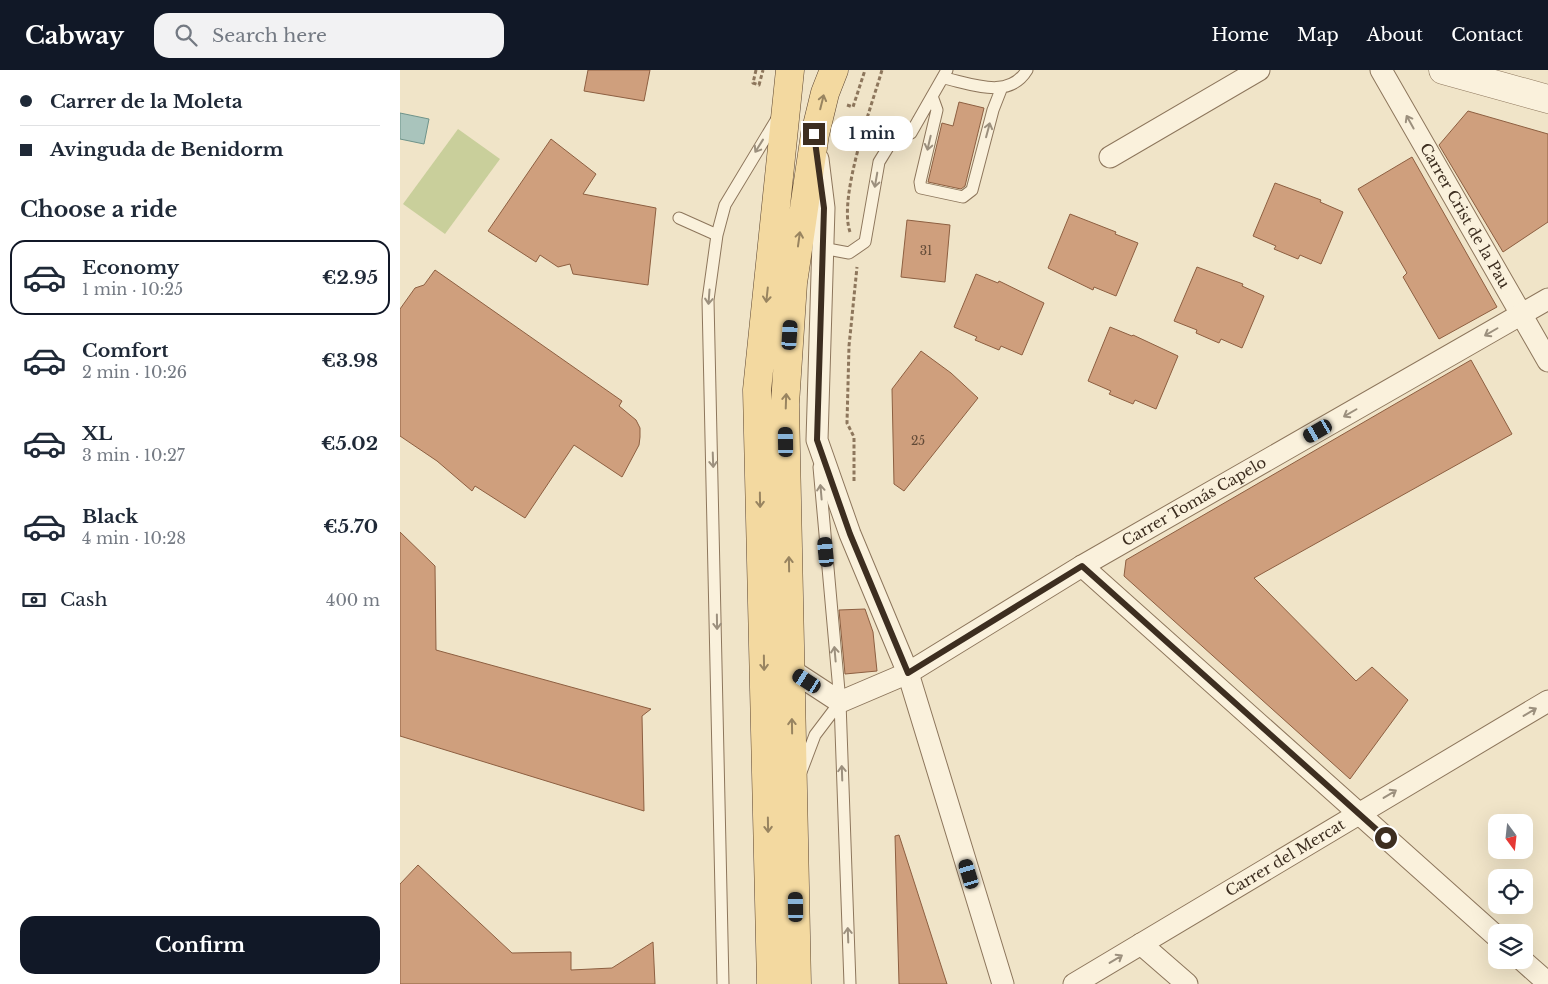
<!DOCTYPE html>
<html lang="en">
<head>
<meta charset="utf-8">
<style>
	body { margin:0; font-family:"Libre Baskerville",serif; background:#f2f2f3; color:#1f2937; height:100vh; display:flex; flex-direction:column; font-size:19px; white-space:nowrap }
	* { box-sizing:border-box; margin:0 }
	p { font-size:16px; color:#747a83 }
	.icon { flex:none; width:28px; height:28px; fill:none; stroke:currentColor; stroke-width:2; stroke-linecap:round; stroke-linejoin:round }
	.map { position:relative; flex:1; overflow:hidden }
	.sheet { display:flex; flex-direction:column; background:#fff; width:400px }
	.sheet>* { flex:none }
	.banner { display:grid; align-content:center; height:110px; padding:0 20px; background:#fff }
	.needle { width:32px; rotate:165deg }
	.tools { position:absolute; left:1088px; top:744px; display:grid; gap:10px }
	.tools a { display:grid; place-items:center; width:45px; height:45px; border-radius:10px; background:#fff; box-shadow:0 5px 20px #0002; font-size:25px }
	.end { position:absolute; width:22px; height:22px; margin:-11px; border:6px solid #3d2e20; background:#fff; box-shadow:0 0 0 2px #fff }
	.from { border-radius:50% }
	.bubble { position:absolute; height:35px; border-radius:15px; background:#fff; box-shadow:0 5px 20px #0002; font-size:16px; font-weight:700; line-height:35px; text-align:center }
	.car { position:absolute; width:15px; height:30px; margin:-15px -8px; border-radius:6px; box-shadow:0 0 4px 1px #0007; background:linear-gradient(#222 24%,#8ab4d8 0 40%,#222 0 76%,#8ab4d8 0 86%,#222 0) }
	.banner b { display:flex; align-items:center; gap:18px; height:48px; font-size:19px }
	.banner b+b { border-top:1px solid #e0e1e3 }
	.banner i { width:12px; height:12px; background:#1f2937 }
	ul { padding:0; list-style:none }
	li { display:flex; align-items:center; gap:15px; height:75px; margin:0 10px 8px; padding:0 10px; border:2px solid transparent; border-radius:15px }
	li div { flex:1 }
	li b { display:block; font-size:19px }
	li em { font-style:normal; font-weight:700 }
	li.current { border-color:#111827 }
	li>.icon { width:45px; height:45px; stroke-width:1.5 }
	h2 { padding:0 20px; font-size:22px; line-height:60px }
	.pay { display:flex; align-items:center; gap:12px; height:55px; padding:0 20px; font-size:19px }
	.pay p { margin-inline-start:auto }
	.cta { display:flex; gap:10px; margin-top:auto; padding:10px 20px }
	.cta a { flex:1; height:58px; border-radius:15px; background:#111827; color:#fff; font-size:20px; font-weight:700; line-height:58px; text-align:center }
	header { display:flex; align-items:center; gap:30px; box-sizing:border-box; height:70px; padding:0 25px; background:#111827; color:#fff }
	header strong { font-size:24px }
	nav { display:flex; gap:28px; margin-inline-start:auto; font-size:18px }
	.search { width:350px; height:45px; background:#f2f2f3; display:flex; align-items:center; gap:12px; box-sizing:border-box; padding:0 18px; border-radius:15px; color:#747a83; font-size:19px }
	main { display:flex; flex:1; min-height:0 }
	.map>svg:first-child { display:block }
	.green { fill:#c9cf9b }
	.water { fill:#a9c4bc; stroke:#6f938a }
	.building { fill:#cf9f7d; stroke:#8d5f41 }
	.lines { fill:none; stroke-linecap:round; stroke-linejoin:round }
	.service-casing { stroke:#8d765c; stroke-width:13 }
	.minor-casing { stroke:#8d765c; stroke-width:23 }
	.tertiary-casing { stroke:#8d765c; stroke-width:29 }
	.primary-casing { stroke:#5b4430; stroke-width:29 }
	.path { stroke:#8d765c; stroke-width:3; stroke-dasharray:4 2.5; stroke-linecap:butt }
	.service { stroke:#faf1dc; stroke-width:11 }
	.minor { stroke:#faf1dc; stroke-width:21 }
	.tertiary { stroke:#faf1dc; stroke-width:28 }
	.primary { stroke:#f3d9a0; stroke-width:28 }
	.oneway { stroke:#988460 }
	.oneway2 { stroke:#9c907e }
	.route { stroke:#3d2e20; stroke-width:6 }
	.labels { text-anchor:middle; stroke-width:4; stroke-linejoin:round; paint-order:stroke }
	.number-label { font-size:12px; fill:#624a37 }
	.street-label { font-size:15px; fill:#3d2e20; stroke:#f7eed8 }
</style>
</head>
<body>
<header>
<strong>Cabway</strong>
<div class="search"><svg class="icon" aria-label="search" viewBox="0 0 24 24"><circle cx="10" cy="10" r="6"/><path d="M15 15l6 6"/></svg>Search here</div>
<nav><a>Home</a><a>Map</a><a>About</a><a>Contact</a></nav>
</header>
<main>
<section class="sheet">
<div class="banner">
<b><i class="from"></i>Carrer de la Moleta</b>
<b><i></i>Avinguda de Benidorm</b>
</div>
<h2>Choose a ride</h2>
<ul>
<li class="current"><svg class="icon" aria-label="car" viewBox="0 0 24 24"><path d="M5 17H2v-5l4-1 3-4h7l3 4 3 1v5h-3M9 17h6M6 11h13"/><circle cx="7" cy="17" r="2"/><circle cx="17" cy="17" r="2"/></svg><div><b>Economy</b><p>1 min · 10:25</p></div><em>€2.95</em></li>
<li><svg class="icon" aria-label="car" viewBox="0 0 24 24"><path d="M5 17H2v-5l4-1 3-4h7l3 4 3 1v5h-3M9 17h6M6 11h13"/><circle cx="7" cy="17" r="2"/><circle cx="17" cy="17" r="2"/></svg><div><b>Comfort</b><p>2 min · 10:26</p></div><em>€3.98</em></li>
<li><svg class="icon" aria-label="car" viewBox="0 0 24 24"><path d="M5 17H2v-5l4-1 3-4h7l3 4 3 1v5h-3M9 17h6M6 11h13"/><circle cx="7" cy="17" r="2"/><circle cx="17" cy="17" r="2"/></svg><div><b>XL</b><p>3 min · 10:27</p></div><em>€5.02</em></li>
<li><svg class="icon" aria-label="car" viewBox="0 0 24 24"><path d="M5 17H2v-5l4-1 3-4h7l3 4 3 1v5h-3M9 17h6M6 11h13"/><circle cx="7" cy="17" r="2"/><circle cx="17" cy="17" r="2"/></svg><div><b>Black</b><p>4 min · 10:28</p></div><em>€5.70</em></li>
</ul>
<div class="pay"><svg class="icon" aria-label="cash" viewBox="0 0 24 24"><path d="M3 7h18v10H3z"/><circle cx="12" cy="12" r="2"/></svg>Cash<p>400 m</p></div>
<div class="cta"><a>Confirm</a></div>
</section>
<div class="map">
<svg width="1148" height="914" viewBox="0 0 1148 914">
	<rect width="100%" height="100%" fill="#f0e4c8"/>
	<path class="green" d="M58,59L100,89L45,164L3,134Z"/>
	<path class="water" d="M0,43L29,49L24,74L0,69Z"/>
	<path class="building" d="M188,0H250L244,31L184,21Z
		M559,32L584,38L565,116L561,119L528,112L542,53L553,56Z
		M1068,41L1148,64V152L1103,182L1039,75Z
		M151,69L196,104L183,124L256,138L248,215L173,204L170,194L158,197L140,185L136,192L88,161Z
		M1012,87L1097,237L1039,269L1003,207L1007,203L958,119Z
		M875,113L921,130L920,132L943,142L921,194L900,185L898,189L874,179L876,176L853,166Z
		M670,144L716,162L715,164L738,173L716,226L694,217L693,220L648,198Z
		M507,150L550,155L545,212L501,207Z
		M797,197L843,214L842,216L864,226L842,278L821,269L819,273L796,263L797,260L774,251Z
		M35,200L222,331L219,336L236,350L240,358V367L239,375L222,407L174,375L125,448L75,416L72,421L37,391L0,366V239L15,218L24,215Z
		M576,204L598,213L599,211L644,233L622,285L601,276L599,280L575,270L577,267L554,257Z
		M710,257L732,266L733,265L778,286L756,339L735,330L733,334L709,324L711,321L688,311Z
		M521,281L551,303L578,328L504,421L494,414L492,319Z
		M1071,290L1112,364L854,508L956,611L972,597L1008,630L950,709L724,506L726,490Z
		M0,462L35,496L36,580L251,639L242,646L244,741L0,666Z
		M465,539L473,562L477,601L445,604L439,540Z
		M499,765L547,914H499L495,766Z
		M18,795L112,883L171,882V900L212,898L253,872L255,914H0V814Z"/>
	<g class="lines">
		<g class="service-casing">
			<path id="service" d="M544,8C572,14 609,30 627,0
				M532,26L537,40L520,112L521,118L563,127L572,120L593,40L602,17
				M279,148L317,165
				M422,178L449,183L465,172L479,92L490,74L511,63L547,0
				M419,397L440,632L450,914
				M401,702L415,665L440,632
				M323,914L308,230L317,165L325,135L378,47"/>
		</g>
		<g class="minor-casing">
			<g id="minor">
				<path id="s1" d="M981,0L1148,291"/>
				<path d="M710,87L859,0"/>
				<path d="M418,89L424,138L417,370L450,464L508,603L603,914"/>
				<path d="M682,496L1096,866"/>
				<path id="s2" d="M391,600L440,632L508,603L682,496L1148,229"/>
				<path d="M741,874L787,914"/>
				<path d="M1122,890L1148,913"/>
				<path id="s3" d="M674,914L1148,631"/>
			</g>
		</g>
		<g class="tertiary-casing">
			<path id="tertiary" d="M1043,0L1148,29"/>
		</g>
		<g class="primary-casing">
			<path id="primary" d="M371,914L357,320L390,0
				M397,914L385,334L393,213L415,64L425,23L434,0"/>
		</g>
		<path class="path" d="M356,0L353,13L359,15L363,0
			M447,35L453,37L465,0
			M450,162C438,127 471,38 482,0
			M454,411V367L447,353L449,276L457,197"/>
		<use href="#service" class="service"/>
		<use href="#minor" class="minor"/>
		<use href="#tertiary" class="tertiary"/>
		<use href="#primary" class="primary"/>
	</g>
	<defs><path id="oneway-shaft" d="M-6 0H5M1.5-3L5.5 0L1.5 3" fill="none" stroke-width="1.6" stroke-linecap="round" stroke-linejoin="round" transform="scale(1.25)"/></defs>
	<g class="oneway">
		<use href="#oneway-shaft" transform="translate(422 32) rotate(-76)"/>
		<use href="#oneway-shaft" transform="translate(399 169) rotate(-82)"/>
		<use href="#oneway-shaft" transform="translate(367 225) rotate(96)"/>
		<use href="#oneway-shaft" transform="translate(386 331) rotate(-88)"/>
		<use href="#oneway-shaft" transform="translate(360 430) rotate(89)"/>
		<use href="#oneway-shaft" transform="translate(389 494) rotate(-91)"/>
		<use href="#oneway-shaft" transform="translate(364 593) rotate(89)"/>
		<use href="#oneway-shaft" transform="translate(392 656) rotate(-91)"/>
		<use href="#oneway-shaft" transform="translate(368 755) rotate(89)"/>
	</g>
	<g class="oneway2">
		<use href="#oneway-shaft" transform="translate(1010 52) rotate(-119)"/>
		<use href="#oneway-shaft" transform="translate(588 60) rotate(-75)"/>
		<use href="#oneway-shaft" transform="translate(529 73) rotate(103)"/>
		<use href="#oneway-shaft" transform="translate(359 76) rotate(122)"/>
		<use href="#oneway-shaft" transform="translate(476 110) rotate(100)"/>
		<use href="#oneway-shaft" transform="translate(309 227) rotate(94)"/>
		<use href="#oneway-shaft" transform="translate(1091 262) rotate(150)"/>
		<use href="#oneway-shaft" transform="translate(950 343) rotate(150)"/>
		<use href="#oneway-shaft" transform="translate(313 390) rotate(88)"/>
		<use href="#oneway-shaft" transform="translate(421 422) rotate(-95)"/>
		<use href="#oneway-shaft" transform="translate(317 552) rotate(89)"/>
		<use href="#oneway-shaft" transform="translate(435 584) rotate(-95)"/>
		<use href="#oneway-shaft" transform="translate(1130 642) rotate(-31)"/>
		<use href="#oneway-shaft" transform="translate(442 703) rotate(-92)"/>
		<use href="#oneway-shaft" transform="translate(990 724) rotate(-31)"/>
		<use href="#oneway-shaft" transform="translate(448 865) rotate(-92)"/>
		<use href="#oneway-shaft" transform="translate(716 889) rotate(-31)"/>
	</g>
	<g class="lines">
		<path class="route" d="M414,64L424,138L417,370L450,464L508,603L682,496L986,768"/>
	</g>
	<g class="labels">
		<g class="number-label">
			<text x="526" y="185">31</text>
			<text x="518" y="375">25</text>
		</g>
		<g class="street-label">
			<text dy="5" stroke="none"><textPath href="#s1" startOffset="168">Carrer Crist de la Pau</textPath></text>
			<text dy="5" stroke="none"><textPath href="#s2" startOffset="466">Carrer Tomás Capelo</textPath></text>
			<text dy="5" stroke="none"><textPath href="#s3" startOffset="246">Carrer del Mercat</textPath></text>
		</g>
	</g>
</svg>
<div class="tools">
<a><svg class="needle" viewBox="-14 -14 28 28"><path d="M0-13l5 13h-10z" fill="#e53935"/><path d="M0 13l5-13h-10z" fill="#747a83"/></svg></a>
<a><svg class="icon" aria-label="locate" viewBox="0 0 24 24"><circle cx="12" cy="12" r="6"/><path d="M12 2v4M12 18v4M2 12h4M18 12h4"/></svg></a>
<a><svg class="icon" aria-label="layers" viewBox="0 0 24 24"><path d="M12 4l9 5-9 5-9-5zM3 14l9 5 9-5"/></svg></a>
</div>
<i class="end from" style="left:986px;top:768px"></i>
<i class="end" style="left:414px;top:64px"></i>
<div class="bubble" style="left:431px;top:46px;width:82px">1 min</div>
<i class="car" style="left:390px;top:265px;rotate:4deg"></i>
<i class="car" style="left:918px;top:361px;rotate:240deg"></i>
<i class="car" style="left:386px;top:372px;rotate:359deg"></i>
<i class="car" style="left:426px;top:482px;rotate:355deg"></i>
<i class="car" style="left:407px;top:611px;rotate:303deg"></i>
<i class="car" style="left:569px;top:804px;rotate:343deg"></i>
<i class="car" style="left:396px;top:837px;rotate:359deg"></i>
</div>
</main>
</body>
</html>
